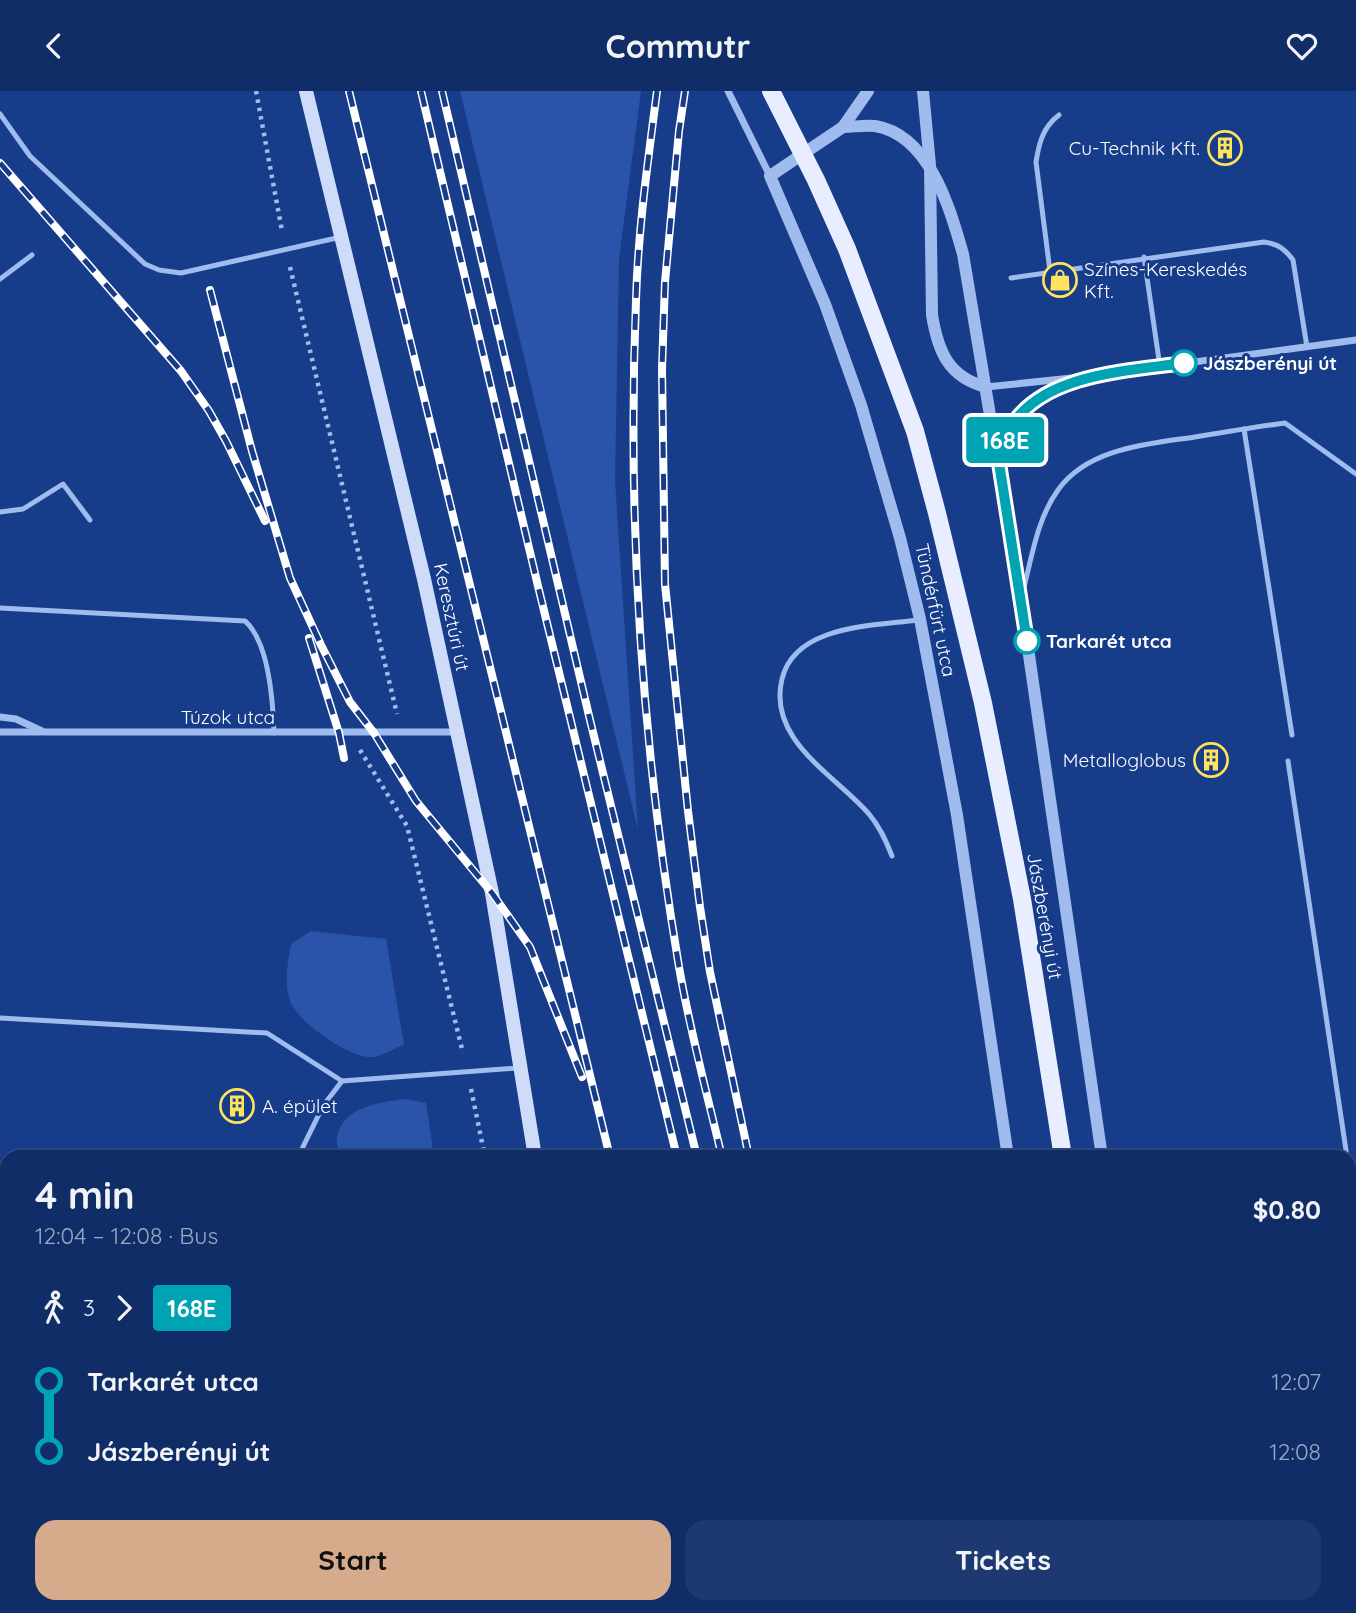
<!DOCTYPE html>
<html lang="en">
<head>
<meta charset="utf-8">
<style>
	body { margin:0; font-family:Quicksand,sans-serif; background:#1e3971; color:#f1f3f6; height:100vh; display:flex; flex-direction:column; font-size:26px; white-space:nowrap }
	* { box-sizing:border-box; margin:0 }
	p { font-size:23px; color:#9ca8c0 }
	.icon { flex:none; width:38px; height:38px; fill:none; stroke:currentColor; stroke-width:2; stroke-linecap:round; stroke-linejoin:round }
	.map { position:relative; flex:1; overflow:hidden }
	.side { position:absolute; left:0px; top:1059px; width:1356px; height:464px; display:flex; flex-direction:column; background:#112d68; border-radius:21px 21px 0 0; box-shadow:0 2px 5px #0004,0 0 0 2px #30497c }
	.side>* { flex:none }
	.badge { padding:0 14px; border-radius:5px; font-size:24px; line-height:46px }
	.map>.badge { position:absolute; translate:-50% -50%; box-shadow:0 0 0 4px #fff }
	.legs { display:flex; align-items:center; gap:10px; height:77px; padding:0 35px; font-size:23px }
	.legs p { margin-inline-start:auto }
	.head { display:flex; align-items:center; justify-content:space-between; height:119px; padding:0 35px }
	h1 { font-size:38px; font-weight:700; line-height:52px }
	.primary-button { display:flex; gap:14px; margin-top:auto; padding:14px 35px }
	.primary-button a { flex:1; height:80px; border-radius:21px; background:#d6ab8b; color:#111; font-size:28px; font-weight:700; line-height:80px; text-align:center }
	.primary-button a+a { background:#1e3971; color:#f1f3f6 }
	ul { padding:0 35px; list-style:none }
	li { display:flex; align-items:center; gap:24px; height:70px; font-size:26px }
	li i { display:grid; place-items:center; width:10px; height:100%; margin:0 9px; background:currentColor }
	li i::after { content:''; width:18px; height:18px; margin:-9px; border:5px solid; border-radius:50%; background:#112d68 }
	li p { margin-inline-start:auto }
	li:first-child i { background:linear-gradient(#0000 50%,currentColor 0) }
	li:last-child i { background:linear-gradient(currentColor 50%,#0000 0) }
	header { display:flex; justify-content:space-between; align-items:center; height:91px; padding:0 35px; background:#112d68; font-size:32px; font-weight:700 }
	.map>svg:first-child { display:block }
	.green { fill:#2a54a9 }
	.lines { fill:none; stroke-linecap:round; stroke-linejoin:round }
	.path { stroke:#a0bbee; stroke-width:4.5; stroke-dasharray:3.5 5; stroke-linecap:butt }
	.service { stroke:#a0bbee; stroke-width:5 }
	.minor { stroke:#a0bbee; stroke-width:7 }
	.tertiary { stroke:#a0bbee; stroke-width:12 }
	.secondary { stroke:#cedcfa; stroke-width:14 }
	.primary { stroke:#e8eeff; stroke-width:18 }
	.rail-casing { stroke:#fff; stroke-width:8 }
	.rail { stroke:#173c8a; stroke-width:5; stroke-dasharray:16; stroke-linecap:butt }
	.line-1-casing { stroke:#fff; stroke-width:16 }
	.line-1 { stroke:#00a3b4; stroke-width:10 }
	.stop-1-dot { fill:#fff; stroke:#00a3b4; stroke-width:3.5 }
	.labels { text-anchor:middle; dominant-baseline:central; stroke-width:6; stroke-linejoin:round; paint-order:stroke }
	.poi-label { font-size:19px; fill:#fff; stroke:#173c8a; text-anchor:end }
	.stop-label { font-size:19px; font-weight:bold; fill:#fff; stroke:#173c8a; text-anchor:start }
	.street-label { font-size:19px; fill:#fff; stroke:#173c8a }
</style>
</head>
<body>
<header><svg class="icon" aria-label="back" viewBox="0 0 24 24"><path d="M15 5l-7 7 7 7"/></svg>Commutr<svg class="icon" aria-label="heart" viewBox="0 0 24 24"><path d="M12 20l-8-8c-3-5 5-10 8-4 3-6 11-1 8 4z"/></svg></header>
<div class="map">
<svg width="1356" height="1522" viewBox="0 0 1356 1522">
	<rect width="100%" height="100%" fill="#173c8a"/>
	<g class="green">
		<path d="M 460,0 L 641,0 L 619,168 L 615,390 L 638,739 Z"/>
		<path d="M 311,840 L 386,848 L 404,954 C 395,957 384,964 374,966 C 351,969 294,929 289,907 C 284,889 288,871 291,853 Z"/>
		<path d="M 405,1008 L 426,1012 L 434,1066 L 344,1066 C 338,1061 336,1053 337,1046 C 344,1015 378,1012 405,1008 Z"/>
		<path d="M 69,1516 L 488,1516 L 487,1522 L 67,1522 Z"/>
	</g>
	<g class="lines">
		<g class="path">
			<path d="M 256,0 L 282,140"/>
			<path d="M 290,176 L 397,623"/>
			<path d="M 360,659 L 407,735 L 463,962"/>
			<path d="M 471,998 L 485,1066"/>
			<path d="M 531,1516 L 531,1522"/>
			<path d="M 669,1516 L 678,1522"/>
		</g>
		<g class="service">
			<path d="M 0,23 L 30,65 L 145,173 L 159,179 L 181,182 L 341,146"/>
			<path d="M 1144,166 L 1160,276"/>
			<path d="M 1050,180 L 1036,71 C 1039,52 1043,36 1059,24"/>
			<path d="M 1011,187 L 1264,151 C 1278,153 1285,158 1293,169 L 1307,256"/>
			<path d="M 0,188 L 32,164"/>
			<path d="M 1244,338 L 1292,644"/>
			<path d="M 0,421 L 23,418 L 63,393 L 90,429"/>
			<path d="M 1023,500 C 1032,466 1037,428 1058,399 C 1088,357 1148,353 1195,346 C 1225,341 1255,336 1285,332 L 1356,383"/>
			<path d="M 0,517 L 245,530 C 269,551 273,610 274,642"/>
			<path d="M 1288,670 L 1347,1066"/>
			<path d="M 892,765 C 886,750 880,736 869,723 C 835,684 767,649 782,588 C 795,534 873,535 918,529"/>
			<path d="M 0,927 L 267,942 L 342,990 L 517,977"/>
			<path d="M 298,1066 L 323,1015 L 342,990"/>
			<path d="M 1349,1079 L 1356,1124"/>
			<path d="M 0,1105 L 7,1105"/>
			<path d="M 1349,1187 L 1356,1186"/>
			<path d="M 0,1390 L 7,1389"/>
			<path d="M 0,1481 L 7,1481"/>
		</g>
		<g class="minor">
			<path d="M 728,0 L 770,85"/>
			<path d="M 986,296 L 1091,285 L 1356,249"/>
			<path d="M 1000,366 C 1014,315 1038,307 1084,288"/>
			<path d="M 0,626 L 16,628 L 42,640"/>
			<path d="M 0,641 L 456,641"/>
		</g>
		<g class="tertiary">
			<path d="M 868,0 L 843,36 L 770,85 L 825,213 L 861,314 L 900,447 L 920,528 L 957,724 L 1008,1066"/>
			<path d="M 923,0 L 930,74 L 932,224 C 938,260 948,286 986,296"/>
			<path d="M 843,36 C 853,36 865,34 875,35 C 930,44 950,118 963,163 L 1021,509 L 1102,1066"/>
			<path d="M 1066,1516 L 1067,1522"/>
		</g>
		<g class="secondary">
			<path d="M 306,0 L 424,488 L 492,802 L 535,1066"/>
			<path d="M 597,1516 L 598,1522"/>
		</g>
		<g class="primary">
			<path d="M 771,0 L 816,89 L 847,158 L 915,340 L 937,422 L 983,612 L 1022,808 L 1063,1066"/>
			<path d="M 1109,1516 L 1109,1522"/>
		</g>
		<g class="rail-casing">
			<g id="rail">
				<path d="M 349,0 L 610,1066"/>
				<path d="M 421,0 L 538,495 L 677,1066"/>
				<path d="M 442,0 L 590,629 L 697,1066"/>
				<path d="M 657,0 C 648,70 638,139 636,209 C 627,433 642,656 679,876 C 690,940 707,1003 722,1066"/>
				<path d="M 685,0 L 679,40 L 665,191 L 662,278 L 665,493 L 688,720 L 700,816 L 710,881 L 749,1066"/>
				<path d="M 0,72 L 181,280 L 209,320 L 226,350 L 265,430"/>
				<path d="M 210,199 L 252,360 L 290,487 L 321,554 L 350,611 L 374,642 L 416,710 L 492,802 L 530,856 L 582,986"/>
				<path d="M 309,547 L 339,642 L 344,667"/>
				<path d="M 719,1516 L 721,1522"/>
				<path d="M 787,1516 L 788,1522"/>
				<path d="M 808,1516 L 809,1522"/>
				<path d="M 831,1516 L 833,1522"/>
				<path d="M 856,1516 L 858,1522"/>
			</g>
		</g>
		<use href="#rail" class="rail"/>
	</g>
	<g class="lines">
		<g class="line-1-casing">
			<path id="line-1" d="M 1027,550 L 999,372 C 1003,358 1006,343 1014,331 C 1049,282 1130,280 1184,272"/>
		</g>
		<use href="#line-1" class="line-1"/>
	</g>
	<defs>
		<g id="building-ring" transform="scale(1.75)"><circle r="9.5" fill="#173c8a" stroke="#ffe35e" stroke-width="1.5"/><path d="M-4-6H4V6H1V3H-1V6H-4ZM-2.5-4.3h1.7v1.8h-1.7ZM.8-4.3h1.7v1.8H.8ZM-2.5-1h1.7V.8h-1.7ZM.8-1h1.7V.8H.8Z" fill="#ffe35e"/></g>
		<g id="shop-ring" transform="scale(1.75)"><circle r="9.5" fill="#173c8a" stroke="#ffe35e" stroke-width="1.5"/><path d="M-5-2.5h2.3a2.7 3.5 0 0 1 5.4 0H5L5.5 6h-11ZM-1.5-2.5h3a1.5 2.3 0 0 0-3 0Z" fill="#ffe35e"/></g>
	</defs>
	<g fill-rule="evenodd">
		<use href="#building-ring" x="1225" y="57"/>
		<use href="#shop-ring" x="1060" y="189"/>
		<use href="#building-ring" x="1211" y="669"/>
		<use href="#building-ring" x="237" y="1015"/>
	</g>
	<g class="stop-1-dot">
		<circle cx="1184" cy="272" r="12"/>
		<circle cx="1027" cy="550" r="12"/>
	</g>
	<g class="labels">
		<g class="poi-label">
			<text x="1200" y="57">Cu-Technik Kft.</text>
			<text x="1084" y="178" text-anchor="start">Színes-Kereskedés<tspan x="1084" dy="22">Kft.</tspan></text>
			<text x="1186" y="669">Metalloglobus</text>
			<text x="262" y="1015" text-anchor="start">A. épület</text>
		</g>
		<g class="stop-label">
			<text x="1203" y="272">Jászberényi út</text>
			<text x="1046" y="550">Tarkarét utca</text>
		</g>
		<g class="street-label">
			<text transform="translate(936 519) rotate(78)">Tündérfürt utca</text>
			<text transform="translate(452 526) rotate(78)">Keresztúri út</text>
			<text x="228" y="626">Túzok utca</text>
			<text transform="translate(1045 825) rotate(80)">Jászberényi út</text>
		</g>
	</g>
</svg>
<b class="badge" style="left:1005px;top:349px;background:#00a3b4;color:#fff">168E</b>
<section class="side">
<div class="head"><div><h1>4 min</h1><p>12:04 – 12:08 · Bus</p></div><b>$0.80</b></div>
<div class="legs"><svg class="icon" aria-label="walk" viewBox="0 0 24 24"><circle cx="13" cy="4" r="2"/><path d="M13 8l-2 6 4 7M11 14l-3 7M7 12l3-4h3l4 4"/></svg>3<svg class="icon" aria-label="forward" viewBox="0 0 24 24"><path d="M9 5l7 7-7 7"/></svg><b class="badge" style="background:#00a3b4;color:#fff">168E</b></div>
<ul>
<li><i style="color:#00a3b4"></i><b>Tarkarét utca</b><p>12:07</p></li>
<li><i style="color:#00a3b4"></i><b>Jászberényi út</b><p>12:08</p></li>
</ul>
<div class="primary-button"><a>Start</a><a>Tickets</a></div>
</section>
</div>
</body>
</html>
